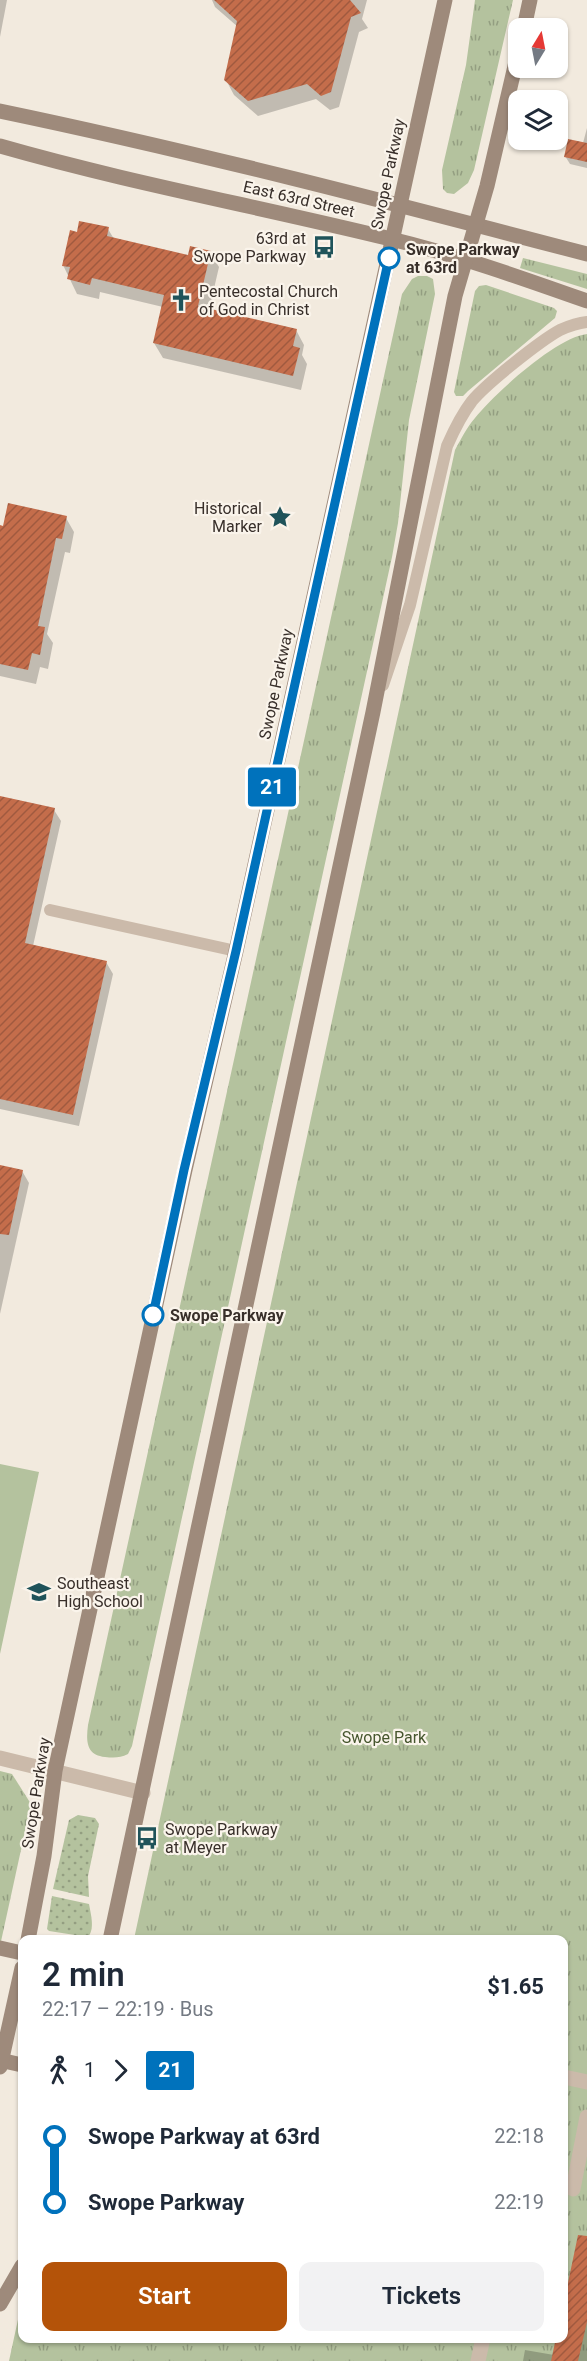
<!DOCTYPE html>
<html lang="en">
<head>
<meta charset="utf-8">
<style>
	body { margin:0; font-family:Roboto,sans-serif; background:#f2f2f3; color:#1f2937; height:100vh; display:flex; flex-direction:column; font-size:22px; white-space:nowrap }
	* { box-sizing:border-box; margin:0 }
	p { font-size:20px; color:#747a83 }
	.icon { flex:none; width:33px; height:33px; fill:none; stroke:currentColor; stroke-width:2; stroke-linecap:round; stroke-linejoin:round }
	.map { position:relative; flex:1; overflow:hidden }
	.side { position:absolute; left:18px; top:1935px; width:550px; height:408px; display:flex; flex-direction:column; background:#fff; border-radius:12px; box-shadow:0 2px 4px #0004 }
	.side>* { flex:none }
	.badge { padding:0 12px; border-radius:4px; font-size:21px; line-height:39px }
	.needle { width:39px; rotate:10deg }
	.buttons { position:absolute; left:508px; top:18px; display:grid; gap:12px }
	.buttons a { display:grid; place-items:center; width:60px; height:60px; border-radius:12px; background:#fff; box-shadow:0 2px 4px #0004; font-size:30px }
	.map>.badge { position:absolute; translate:-50% -50%; box-shadow:0 0 0 3px #fff }
	.legs { display:flex; align-items:center; gap:9px; height:66px; padding:0 24px; font-size:20px }
	.legs p { margin-inline-start:auto }
	.head { display:flex; align-items:center; justify-content:space-between; height:102px; padding:0 24px }
	h1 { font-size:33px; font-weight:600; line-height:45px }
	.button { display:flex; gap:12px; margin-top:auto; padding:12px 24px }
	.button a { flex:1; height:69px; border-radius:12px; background:#b45309; color:#fff; font-size:24px; font-weight:600; line-height:69px; text-align:center }
	.button a+a { background:#f2f2f3; color:#1f2937 }
	ul { padding:0 24px; list-style:none }
	li { display:flex; align-items:center; gap:21px; height:66px; font-size:22px }
	li i { display:grid; place-items:center; width:9px; height:100%; margin:0 8px; background:currentColor }
	li i::after { content:''; width:15px; height:15px; margin:-8px; border:4px solid; border-radius:50%; background:#fff }
	li p { margin-inline-start:auto }
	li:first-child i { background:linear-gradient(#0000 50%,currentColor 0) }
	li:last-child i { background:linear-gradient(currentColor 50%,#0000 0) }
	.map>svg:first-child { display:block }
	.grass { fill:url(#grass-dots) }
	.park { fill:url(#park-tufts) }
	.pitch { fill:#b4c29e }
	.shadow { fill:#0003 }
	.building { fill:url(#building-hatch) }
	.lines { fill:none; stroke-linecap:round; stroke-linejoin:round }
	.lane { stroke:#cbbaaa; stroke-width:12 }
	.street { stroke:#cbbaaa; stroke-width:15 }
	.secondary { stroke:#9e8a7b; stroke-width:15 }
	.line-1-casing { stroke:#fff; stroke-width:14 }
	.line-1 { stroke:#0072bc; stroke-width:9 }
	.stop-1-dot { fill:#fff; stroke:#0072bc; stroke-width:3 }
	.labels { text-anchor:middle; dominant-baseline:central; stroke-width:4.5; stroke-linejoin:round; paint-order:stroke }
	.street-label { font-size:16px; fill:#382f2a; stroke:#faf4eb }
	.poi-label { font-size:16px; fill:#382f2a; stroke:#faf4eb; text-anchor:start }
	.stop-label { font-size:16px; font-weight:bold; fill:#382f2a; stroke:#faf4eb; text-anchor:start }
	.park-label { font-size:16px; fill:#46562e; stroke:#faf4eb }
</style>
</head>
<body>
<div class="map">
<svg width="587" height="2361" viewBox="0 0 587 2361">
	<defs>
		<pattern id="grass-dots" width="8" height="8" patternUnits="userSpaceOnUse" patternTransform="scale(1.5)"><rect width="8" height="8" fill="#b4c29e"/><path d="M2 2h.1M6 6h.1" fill="none" stroke="#939e81" stroke-width="1.8" stroke-linecap="round"/></pattern>
		<pattern id="park-tufts" width="24" height="20" patternUnits="userSpaceOnUse" patternTransform="scale(1.5)"><rect width="24" height="20" fill="#b4c29e"/><path d="M3 7l-1-3M5 7V3M7 7l1-3M15 17l-1-3M17 17v-4M19 17l1-3" fill="none" stroke="#939e81"/></pattern>
		<pattern id="building-hatch" width="6" height="6" patternUnits="userSpaceOnUse" patternTransform="scale(1.5)"><rect width="6" height="6" fill="#c46d4b"/><path d="M-1 1l2-2M0 6l6-6M5 7l2-2" fill="none" stroke="#a05a3f"/></pattern>
	</defs>
	<rect width="100%" height="100%" fill="#f2eade"/>
	<g class="grass">
		<path d="M 78,1815 L 95,1818 L 99,1824 L 88,1876 L 89,1897 L 53,1889 L 69,1820 Z"/>
		<path d="M 52,1896 L 89,1904 C 91,1915 95,1929 88,1937 L 49,1931 L 47,1929 Z"/>
	</g>
	<g class="park">
		<path d="M 475,0 L 513,0 L 474,170 L 468,183 L 454,194 L 447,193 L 443,189 L 442,170 L 466,65 Z"/>
		<path d="M 523,258 L 587,274 L 587,289 L 520,268 Z"/>
		<path d="M 418,276 L 427,276 L 433,279 L 435,294 L 409,420 L 398,523 L 392,557 L 132,1746 L 128,1754 C 120,1758 114,1758 105,1757 C 86,1755 86,1741 88,1725 L 402,294 L 412,279 Z"/>
		<path d="M 486,285 L 554,308 L 557,311 L 555,318 L 468,391 L 463,396 L 456,396 L 454,392 L 475,291 L 479,286 Z"/>
		<path d="M 587,334 L 587,2361 L 9,2361 L 22,2301 L 22,2338 L 564,2338 L 564,1940 L 134,1939 L 455,450 C 461,439 467,427 475,418 C 494,394 557,337 587,334 Z"/>
		<path d="M 0,1771 L 12,1774 L 31,1804 L 0,1946 Z"/>
	</g>
	<path class="pitch" d="M 0,1464 L 39,1472 L 0,1654 Z"/>
	<g class="shadow">
		<path d="M 0,0 L 7,0 L 0,37 Z"/>
		<path d="M 212,0 L 367,0 L 362,19 L 368,28 L 359,32 L 339,107 L 330,110 L 316,99 L 258,116 L 234,95 L 226,80 L 238,27 L 215,7 Z"/>
		<path d="M 587,128 L 587,168 L 570,164 L 565,156 L 583,143 Z"/>
		<path d="M 108,229 L 114,239 L 189,257 L 210,253 L 219,267 L 209,310 L 296,330 L 304,345 L 302,355 L 307,364 L 301,390 L 163,358 L 154,343 L 163,307 L 100,292 L 99,299 L 77,294 L 63,265 L 78,234 Z"/>
		<path d="M 66,518 L 74,532 L 70,553 L 65,552 L 47,634 L 53,643 L 48,669 L 40,667 L 36,684 L 0,676 L 0,527 Z"/>
		<path d="M 0,798 L 54,810 L 61,821 L 33,946 L 106,962 L 113,974 L 79,1126 L 0,1109 Z"/>
		<path d="M 0,1167 L 22,1171 L 29,1183 L 0,1314 Z"/>
		<path d="M 587,2262 L 587,2361 L 523,2361 L 525,2350 L 554,2355 L 564,2338 L 564,2309 Z"/>
	</g>
	<g class="building">
		<path d="M 214,0 L 350,0 L 361,13 L 351,17 L 331,92 L 321,96 L 307,84 L 248,101 L 224,80 L 237,21 Z"/>
		<path d="M 568,139 L 587,143 L 587,162 L 564,157 Z"/>
		<path d="M 79,221 L 109,227 L 107,236 L 188,255 L 190,246 L 211,251 L 198,306 L 297,329 L 293,346 L 300,348 L 293,376 L 153,343 L 164,295 L 92,278 L 90,285 L 67,279 L 70,267 L 62,266 L 70,230 L 77,232 Z"/>
		<path d="M 8,503 L 67,516 L 62,539 L 56,538 L 38,626 L 45,627 L 40,655 L 32,653 L 28,670 L 0,664 L 0,525 L 3,526 Z"/>
		<path d="M 0,796 L 55,808 L 25,943 L 107,961 L 73,1115 L 0,1099 Z"/>
		<path d="M 0,1165 L 23,1170 L 9,1235 L 0,1234 Z"/>
		<path d="M 578,2235 L 587,2236 L 587,2322 L 578,2361 L 551,2361 L 556,2338 L 564,2338 L 564,2302 Z"/>
	</g>
	<g class="lines">
		<g class="lane">
			<path d="M 383,685 L 410,605 L 447,446 C 454,430 462,414 472,401 C 487,383 540,341 560,330 C 569,326 577,323 587,322"/>
			<path d="M 50,910 L 236,951"/>
		</g>
		<g class="street">
			<path d="M 0,1758 L 143,1793"/>
			<path d="M 564,2077 L 587,2082"/>
			<path d="M 573,2189 L 587,2117"/>
			<path d="M 478,2361 L 483,2338"/>
		</g>
		<g class="secondary">
			<path d="M 524,28 L 530,0"/>
			<path d="M 0,111 C 197,152 392,203 587,254"/>
			<path d="M 0,146 C 129,183 261,207 391,239 C 457,255 522,278 587,301"/>
			<path d="M 28,1940 L 44,1856 L 55,1771 L 185,1170 L 236,951 L 445,0"/>
			<path d="M 110,1940 L 373,712 L 455,296 L 487,186 L 519,49"/>
			<path d="M 0,1948 L 22,1953"/>
			<path d="M 0,2060 L 22,2065"/>
			<path d="M 0,2067 L 22,1968"/>
			<path d="M 0,2304 L 22,2266"/>
		</g>
	</g>
	<g class="lines">
		<g class="line-1-casing">
			<path id="line-1" d="M 153,1315 L 184,1170 L 236,951 L 389,258"/>
		</g>
		<use href="#line-1" class="line-1"/>
	</g>
	<defs>
		<g id="bus-bare" transform="scale(1.8)"><path d="M-5-6H5V4H4V6H2V4H-2V6H-4V4H-5ZM-3.5-4V0h7V-4ZM-3.5 1.2v1.5H-2V1.2ZM2 1.2v1.5H3.5V1.2Z" fill="#1f535a" stroke="#faf4eb" stroke-width="2.5" paint-order="stroke"/></g>
		<g id="church-bare" transform="scale(1.8)"><path d="M-1.2-6h2.4v3.5h3.3v2.4h-3.3V6h-2.4V-.1h-3.3v-2.4h3.3Z" fill="#1f535a" stroke="#faf4eb" stroke-width="2.5" paint-order="stroke"/></g>
		<g id="sight-bare" transform="scale(1.8)"><path d="M0-6L1.8-2.2L6-1.7L2.9 1.2L3.7 5.4L0 3.3L-3.7 5.4L-2.9 1.2L-6-1.7L-1.8-2.2Z" fill="#1f535a" stroke="#faf4eb" stroke-width="2.5" paint-order="stroke"/></g>
		<g id="school-bare" transform="scale(1.8)"><path d="M0-5L7-2L0 1L-7-2ZM-4 1L0 2.5L4 1V4Q0 6-4 4Z" fill="#1f535a" stroke="#faf4eb" stroke-width="2.5" paint-order="stroke"/></g>
	</defs>
	<g fill-rule="evenodd">
		<use href="#bus-bare" x="324" y="247"/>
		<use href="#church-bare" x="181" y="300"/>
		<use href="#sight-bare" x="280" y="517"/>
		<use href="#school-bare" x="39" y="1592"/>
		<use href="#bus-bare" x="147" y="1838"/>
	</g>
	<g class="stop-1-dot">
		<circle cx="389" cy="258" r="10"/>
		<circle cx="153" cy="1315" r="10"/>
	</g>
	<g class="labels">
		<g class="street-label">
			<text transform="translate(388 174) rotate(-78)">Swope Parkway</text>
			<text transform="translate(299 199) rotate(13)">East 63rd Street</text>
			<text transform="translate(276 684) rotate(-78)">Swope Parkway</text>
			<text transform="translate(36 1793) rotate(-81)">Swope Parkway</text>
		</g>
		<g class="poi-label">
			<text x="306" y="238" text-anchor="end">63rd at<tspan x="306" dy="18">Swope Parkway</tspan></text>
			<text x="199" y="291">Pentecostal Church<tspan x="199" dy="18">of God in Christ</tspan></text>
			<text x="262" y="508" text-anchor="end">Historical<tspan x="262" dy="18">Marker</tspan></text>
			<text x="57" y="1583">Southeast<tspan x="57" dy="18">High School</tspan></text>
			<text x="165" y="1829">Swope Parkway<tspan x="165" dy="18">at Meyer</tspan></text>
		</g>
		<g class="stop-label">
			<text x="406" y="249">Swope Parkway<tspan x="406" dy="18">at 63rd</tspan></text>
			<text x="170" y="1315">Swope Parkway</text>
		</g>
		<g class="park-label">
			<text x="384" y="1737">Swope Park</text>
		</g>
	</g>
</svg>
<div class="buttons">
<a><svg class="needle" viewBox="-14 -14 28 28"><path d="M0-13l5 13h-10z" fill="#e53935"/><path d="M0 13l5-13h-10z" fill="#747a83"/></svg></a>
<a><svg class="icon" aria-label="layers" viewBox="0 0 24 24"><path d="M12 4l9 5-9 5-9-5zM3 14l9 5 9-5"/></svg></a>
</div>
<b class="badge" style="left:272px;top:787px;background:#0072bc;color:#fff">21</b>
<section class="side">
<div class="head"><div><h1>2 min</h1><p>22:17 – 22:19 · Bus</p></div><b>$1.65</b></div>
<div class="legs"><svg class="icon" aria-label="walk" viewBox="0 0 24 24"><circle cx="13" cy="4" r="2"/><path d="M13 8l-2 6 4 7M11 14l-3 7M7 12l3-4h3l4 4"/></svg>1<svg class="icon" aria-label="forward" viewBox="0 0 24 24"><path d="M9 5l7 7-7 7"/></svg><b class="badge" style="background:#0072bc;color:#fff">21</b></div>
<ul>
<li><i style="color:#0072bc"></i><b>Swope Parkway at 63rd</b><p>22:18</p></li>
<li><i style="color:#0072bc"></i><b>Swope Parkway</b><p>22:19</p></li>
</ul>
<div class="button"><a>Start</a><a>Tickets</a></div>
</section>
</div>
</body>
</html>
